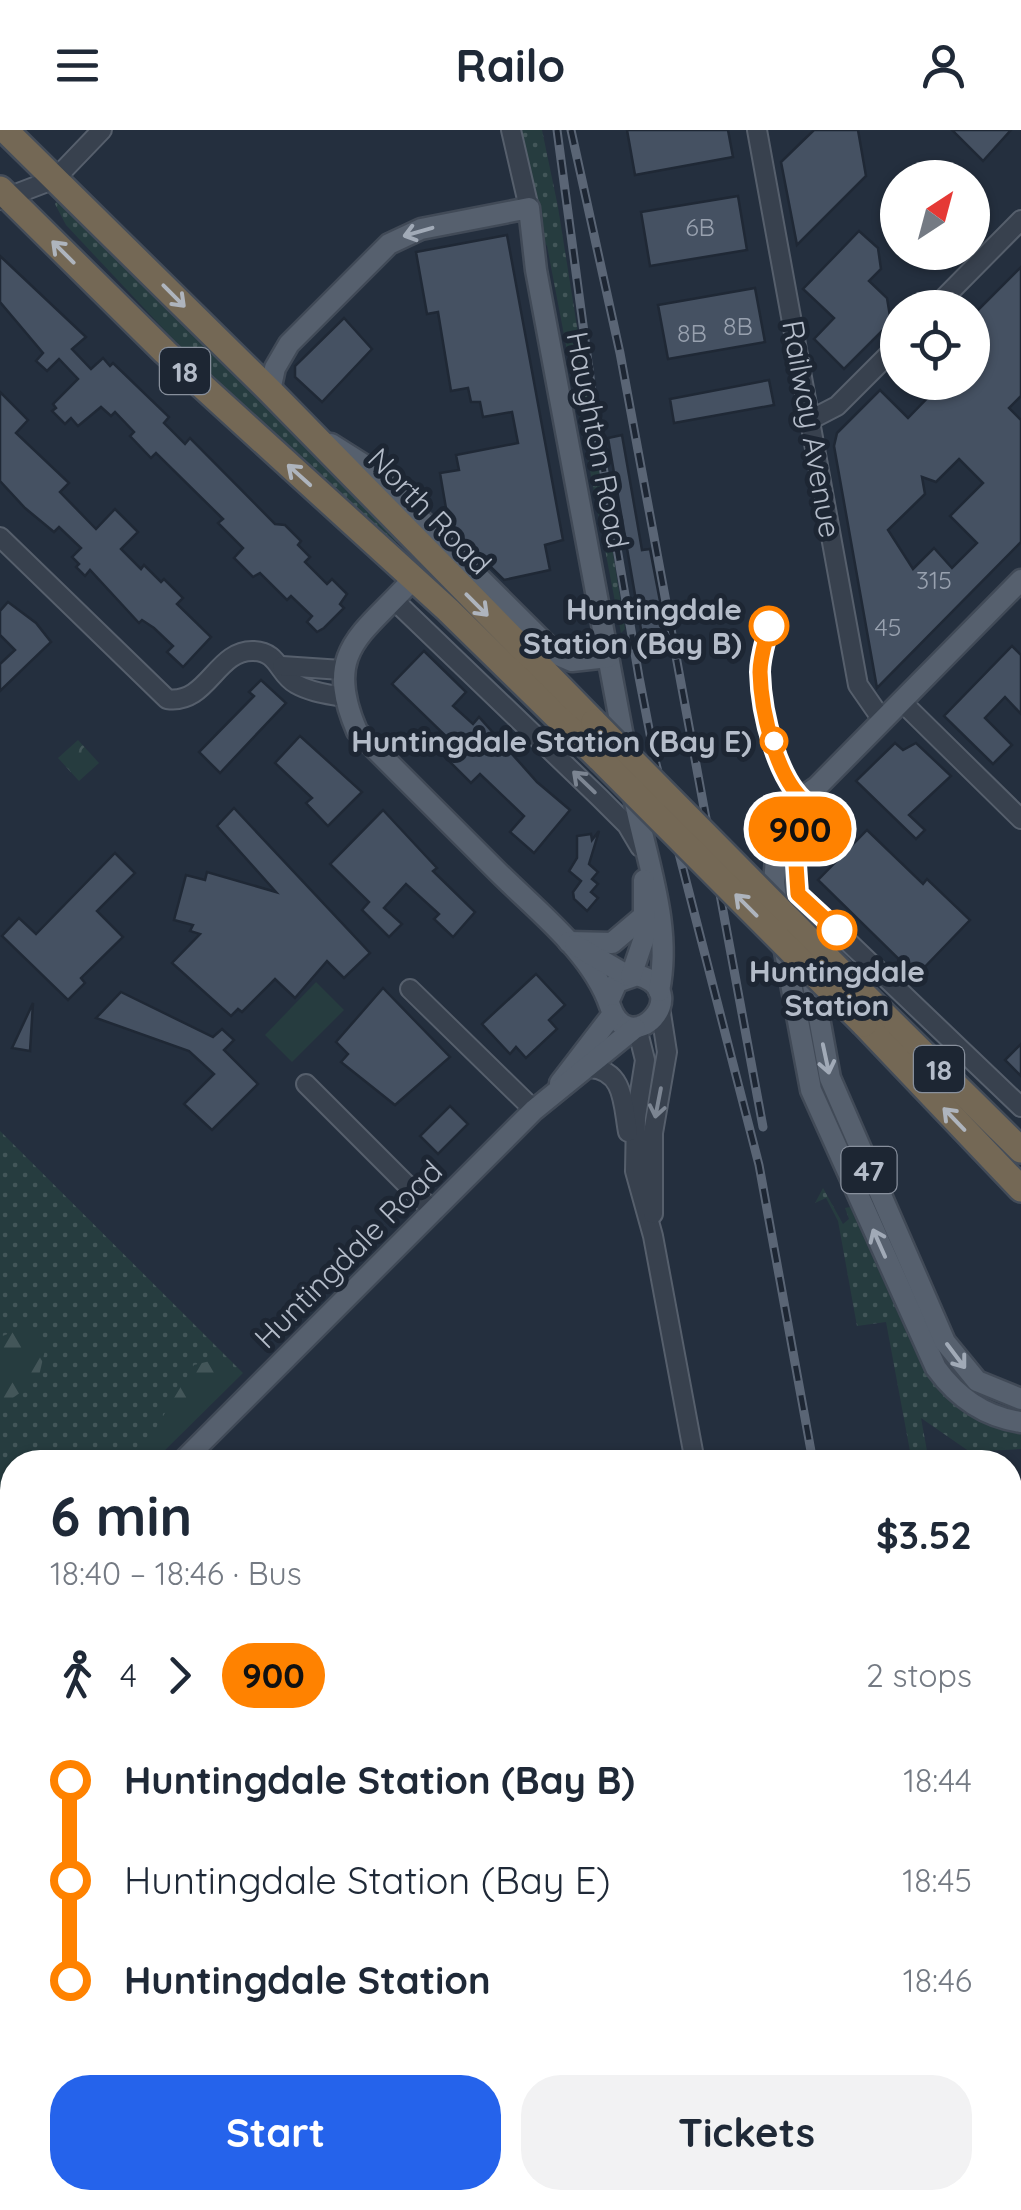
<!DOCTYPE html>
<html lang="en">
<head>
<meta charset="utf-8">
<style>
	body { margin:0; font-family:Quicksand,sans-serif; background:#f2f2f3; color:#1f2937; height:100vh; display:flex; flex-direction:column; font-size:38px; white-space:nowrap }
	* { box-sizing:border-box; margin:0 }
	p { font-size:32px; color:#747a83 }
	.icon { flex:none; width:55px; height:55px; fill:none; stroke:currentColor; stroke-width:2; stroke-linecap:round; stroke-linejoin:round }
	.map { position:relative; flex:1; overflow:hidden }
	.details { position:absolute; left:0px; top:1320px; width:1022px; height:760px; display:flex; flex-direction:column; background:#fff; border-radius:40px 40px 0 0; box-shadow:0 2px 8px #0004 }
	.details>* { flex:none }
	.badge { padding:0 20px; border-radius:32px; font-size:35px; line-height:65px }
	.needle { width:65px; rotate:36deg }
	.controls { position:absolute; left:880px; top:30px; display:grid; gap:20px }
	.controls a { display:grid; place-items:center; width:110px; height:110px; border-radius:50%; background:#fff; box-shadow:0 2px 8px #0004; font-size:50px }
	.map>.badge { position:absolute; translate:-50% -50%; box-shadow:0 0 0 5px #fff }
	.legs { display:flex; align-items:center; gap:15px; height:110px; padding:0 50px; font-size:32px }
	.legs p { margin-inline-start:auto }
	.headline { display:flex; align-items:center; justify-content:space-between; height:170px; padding:0 50px }
	h1 { font-size:55px; font-weight:800; line-height:75px }
	.action { display:flex; gap:20px; margin-top:auto; padding:20px 50px }
	.action a { flex:1; height:115px; border-radius:40px; background:#2563eb; color:#fff; font-size:40px; font-weight:800; line-height:115px; text-align:center }
	.action a+a { background:#f2f2f3; color:#1f2937 }
	ul { padding:0 50px; list-style:none }
	li { display:flex; align-items:center; gap:35px; height:100px; font-size:38px }
	li i { display:grid; place-items:center; width:15px; height:100%; margin:0 12px; background:currentColor }
	li i::after { content:''; width:25px; height:25px; margin:-12px; border:8px solid; border-radius:50%; background:#fff }
	li p { margin-inline-start:auto }
	li:first-child i { background:linear-gradient(#0000 50%,currentColor 0) }
	li:last-child i { background:linear-gradient(currentColor 50%,#0000 0) }
	header { display:flex; justify-content:space-between; align-items:center; height:130px; padding:0 50px; background:#fff; font-size:45px; font-weight:800 }
	.map>svg:first-child { display:block }
	.grass { fill:url(#grass-dots) }
	.forest { fill:url(#forest-firs) }
	.park { fill:url(#park-crowns) }
	.pitch { fill:#263c3f }
	.building { fill:#455162; stroke:#1f2835; stroke-width:2.5; fill-rule:evenodd }
	.lines { fill:none; stroke-linecap:round; stroke-linejoin:round }
	.minor-casing { stroke:#565f6c; stroke-width:22 }
	.major-casing { stroke:#414a57; stroke-width:25 }
	.highway-casing { stroke:#434c59; stroke-width:30 }
	.minor { stroke:#38414e; stroke-width:18 }
	.major { stroke:#56606e; stroke-width:20 }
	.highway { stroke:#746855; stroke-width:25 }
	.rail-casing { stroke:#5a6575; stroke-width:9 }
	.rail { stroke:#1d2633; stroke-width:5; stroke-dasharray:15; stroke-linecap:butt }
	.highway-bridge-casing { stroke:#434c59; stroke-width:30; stroke-linecap:butt }
	.highway-bridge { stroke:#746855; stroke-width:25 }
	.oneway { stroke:#a1aab7 }
	.oneway2 { stroke:#aeb4bd }
	.oneway3 { stroke:#7c8592 }
	.line-1-casing { stroke:#fff; stroke-width:22 }
	.line-1 { stroke:#ff8200; stroke-width:15 }
	.stop-1-dot { fill:#fff; stroke:#ff8200; stroke-width:5 }
	.labels { text-anchor:middle; dominant-baseline:central; stroke-width:10; stroke-linejoin:round; paint-order:stroke }
	.number-label { font-size:25px; fill:#98a1af }
	.shield { fill:#1d2633; stroke:#878f9c; stroke-width:2.5 }
	.shield-label { font-size:28px; font-weight:bold; fill:#b4bcc9 }
	.street-label { font-size:30px; fill:#b4bcc9; stroke:#1d2633 }
	.stop-label { font-size:30px; font-weight:bold; fill:#b4bcc9; stroke:#1d2633; text-anchor:end }
</style>
</head>
<body>
<header><svg class="icon" aria-label="menu" viewBox="0 0 24 24"><path d="M4 6h16M4 12h16M4 18h16"/></svg>Railo<svg class="icon" aria-label="person" viewBox="0 0 24 24"><circle cx="12" cy="8" r="4"/><path d="M4 21q1-7 8-7t8 7"/></svg></header>
<div class="map">
<svg width="1021" height="2080" viewBox="0 0 1021 2080">
	<defs>
		<pattern id="grass-dots" width="8" height="8" patternUnits="userSpaceOnUse" patternTransform="scale(2.5)"><rect width="8" height="8" fill="#263c3f"/><path d="M2 2h.1M6 6h.1" fill="none" stroke="#435659" stroke-width="1.8" stroke-linecap="round"/></pattern>
		<pattern id="forest-firs" width="22" height="20" patternUnits="userSpaceOnUse" patternTransform="scale(2.5)"><rect width="22" height="20" fill="#263c3f"/><path d="M5 1l3.5 6h-7zM16 11l3.5 6h-7z" fill="#435659"/></pattern>
		<pattern id="park-crowns" width="20" height="18" patternUnits="userSpaceOnUse" patternTransform="scale(2.5)"><rect width="20" height="18" fill="#263c3f"/><path d="M2 6a3 3 0 1 1 6 0M12 15a3 3 0 1 1 6 0" fill="none" stroke="#435659"/></pattern>
	</defs>
	<rect width="100%" height="100%" fill="#242f3e"/>
	<g class="grass">
		<path d="M 520,0 L 542,0 L 558,77 L 625,499 L 621,503 L 547,116 L 538,102 Z"/>
		<path d="M 58,69 L 399,409 L 394,415 L 203,241 L 66,95 L 55,74 Z"/>
		<path d="M 0,1001 L 243,1243 L 153,1332 L 12,1332 L 12,1473 L 0,1485 Z"/>
		<path d="M 823,1058 L 843,1094 L 849,1089 L 845,1078 L 850,1077 L 922,1237 L 962,1278 L 1021,1298 L 1021,1319 L 970,1322 L 921,1288 L 929,1332 L 912,1332 L 886,1192 L 857,1196 L 838,1091 L 826,1068 L 815,1073 Z"/>
	</g>
	<g class="forest">
		<path d="M 20,1199 L 34,1202 L 45,1220 L 38,1250 L 0,1277 L 0,1207 Z"/>
		<path d="M 214,1230 L 233,1245 L 145,1332 L 123,1332 L 145,1316 L 194,1235 Z"/>
		<path d="M 12,1410 L 12,1466 L 0,1478 L 0,1419 Z"/>
	</g>
	<path class="park" d="M 78,610 L 99,633 L 79,651 L 58,628 Z"/>
	<path class="pitch" d="M 316,852 L 344,880 L 292,932 L 265,905 Z"/>
	<g class="building">
		<path d="M 627,0 L 728,0 L 733,27 L 635,45 Z"/>
		<path d="M 814,0 L 858,0 L 866,46 L 797,115 L 781,32 Z"/>
		<path d="M 952,0 L 1011,0 L 983,31 Z"/>
		<path d="M 738,66 L 747,120 L 650,136 L 641,82 Z"/>
		<path d="M 859,101 L 878,118 L 881,139 L 869,151 L 887,168 L 891,192 L 844,239 L 814,209 L 834,188 L 803,159 Z"/>
		<path d="M 507,105 L 563,410 L 545,415 L 550,440 L 504,450 L 449,396 L 440,343 L 459,340 L 456,325 L 518,313 L 512,282 L 483,287 L 480,272 L 471,272 L 468,258 L 451,261 L 438,182 L 427,184 L 416,122 Z"/>
		<path d="M 0,126 L 86,207 L 72,219 L 91,239 L 103,228 L 110,236 L 113,233 L 169,287 L 164,293 L 185,314 L 190,308 L 275,394 L 285,395 L 301,411 L 298,415 L 310,427 L 305,432 L 327,454 L 332,449 L 347,464 L 340,474 L 344,478 L 324,498 L 317,502 L 307,492 L 312,486 L 291,466 L 287,470 L 260,443 L 253,447 L 234,428 L 243,418 L 218,393 L 223,389 L 156,323 L 151,328 L 130,306 L 134,302 L 115,282 L 111,286 L 101,277 L 78,296 L 71,288 L 65,294 L 52,281 L 56,278 L 53,274 L 78,249 L 59,229 L 47,241 L 36,231 L 43,223 L 0,172 Z"/>
		<path d="M 1021,137 L 1021,266 L 1009,278 L 1021,290 L 1021,412 L 877,558 L 834,316 L 837,303 L 880,260 L 908,288 L 943,252 L 972,252 L 972,186 ZM 959,329 L 983,353 L 950,386 L 977,413 L 952,438 L 934,418 L 913,439 L 888,400 L 925,364 L 922,347 L 936,352 Z"/>
		<path d="M 755,158 L 765,212 L 668,229 L 658,175 Z"/>
		<path d="M 344,188 L 372,219 L 322,272 L 295,247 L 295,236 Z"/>
		<path d="M 769,250 L 774,275 L 674,293 L 670,269 Z"/>
		<path d="M 0,262 L 28,290 L 16,303 L 69,353 L 60,362 L 96,399 L 115,379 L 138,402 L 121,419 L 141,439 L 144,435 L 161,452 L 164,449 L 183,468 L 177,474 L 211,507 L 183,537 L 167,522 L 173,516 L 154,498 L 142,490 L 139,493 L 90,440 L 85,446 L 76,437 L 79,434 L 72,427 L 81,418 L 59,397 L 54,402 L 25,378 L 0,351 Z"/>
		<path d="M 622,305 L 642,420 L 650,419 L 668,513 L 644,517 L 608,308 Z"/>
		<path d="M 8,472 L 36,493 L 51,512 L 0,561 L 0,534 L 15,520 L 0,505 L 0,481 Z"/>
		<path d="M 1012,516 L 1021,525 L 1021,584 L 1005,567 L 985,588 L 1012,615 L 993,634 L 944,586 Z"/>
		<path d="M 424,521 L 466,562 L 453,576 L 473,594 L 479,587 L 537,652 L 570,680 L 534,723 L 510,702 L 524,686 L 480,644 L 471,653 L 442,624 L 453,613 L 392,554 Z"/>
		<path d="M 261,550 L 286,573 L 220,643 L 199,622 L 254,566 L 249,562 Z"/>
		<path d="M 300,606 L 362,662 L 328,696 L 306,673 L 312,668 L 275,633 Z"/>
		<path d="M 895,613 L 903,620 L 916,613 L 951,646 L 909,685 L 925,700 L 916,709 L 856,651 Z"/>
		<path d="M 234,678 L 370,823 L 344,848 L 327,831 L 295,868 L 275,849 L 242,882 L 238,879 L 231,886 L 172,833 L 200,804 L 190,801 L 193,795 L 174,790 L 186,745 L 205,750 L 207,742 L 276,762 L 217,696 Z"/>
		<path d="M 383,680 L 437,738 L 433,741 L 475,782 L 453,807 L 434,789 L 439,784 L 406,754 L 384,778 L 402,794 L 389,807 L 362,780 L 369,772 L 330,734 Z"/>
		<path d="M 867,700 L 923,754 L 927,749 L 970,790 L 916,846 L 818,750 Z"/>
		<path d="M 599,701 L 589,734 L 598,742 L 592,749 L 598,754 L 591,762 L 598,768 L 587,781 L 574,769 L 573,762 L 581,751 L 569,741 L 577,728 L 577,706 L 591,704 L 592,710 Z"/>
		<path d="M 115,723 L 135,743 L 97,781 L 123,807 L 81,848 L 85,853 L 68,870 L 2,806 L 19,788 L 36,804 Z"/>
		<path d="M 536,844 L 565,875 L 549,890 L 557,899 L 526,928 L 516,917 L 510,924 L 482,894 Z"/>
		<path d="M 383,858 L 450,927 L 395,975 L 341,932 L 348,924 L 336,912 Z"/>
		<path d="M 121,862 L 213,907 L 222,899 L 234,910 L 224,920 L 258,954 L 212,1000 L 184,974 L 214,944 L 189,921 L 96,888 Z"/>
		<path d="M 33,873 L 30,921 L 12,918 Z"/>
		<path d="M 1021,914 L 1021,946 L 1005,930 Z"/>
		<path d="M 450,976 L 468,994 L 438,1024 L 420,1006 Z"/>
		<path d="M 0,2051 L 12,2068 L 29,2080 L 0,2080 Z"/>
	</g>
	<g class="lines">
		<g class="minor-casing">
			<g id="minor">
				<path d="M 511,0 L 529,78"/>
				<path d="M 757,0 L 858,555 L 883,591"/>
				<path d="M 0,70 L 55,49 L 102,0"/>
				<path d="M 934,178 L 1021,90"/>
				<path d="M 810,290 L 837,276 L 898,215"/>
				<path d="M 0,407 L 167,569 C 208,575 216,519 254,521 C 279,522 278,544 296,554 C 310,562 327,564 342,567"/>
				<path d="M 394,470 L 599,667 L 627,695 L 640,717"/>
				<path d="M 282,536 L 342,540"/>
				<path d="M 902,572 L 1021,689"/>
				<path d="M 798,764 L 1021,977"/>
				<path d="M 410,859 L 534,980"/>
				<path d="M 637,898 L 645,930 L 636,987 L 635,1041 L 653,1106 L 695,1332"/>
				<path d="M 590,938 C 625,940 623,976 628,1002"/>
				<path d="M 306,954 L 434,1082"/>
				<path d="M 653,1084 L 653,1003 L 667,922 L 660,877"/>
				<path d="M 1017,2003 L 1021,2025"/>
				<path d="M 450,2068 L 463,2080"/>
				<path d="M 270,2080 L 283,2068"/>
			</g>
		</g>
		<g class="major-casing">
			<g id="major">
				<path d="M 270,261 L 275,238 L 289,214 L 389,114 L 421,99 L 529,78 L 536,140 L 627,628"/>
				<path d="M 331,314 L 369,338 L 556,524 L 572,531 L 608,527"/>
				<path d="M 414,448 C 363,505 322,520 357,601 C 404,648 451,695 498,742 C 537,781 592,823 610,876 C 629,933 697,861 637,845 L 617,852 L 609,870"/>
				<path d="M 632,657 C 644,725 673,792 659,861"/>
				<path d="M 778,782 L 774,753 L 778,703 L 791,675 L 817,657 L 1021,450"/>
				<path d="M 805,810 C 801,781 791,748 795,719 C 798,700 812,683 809,664"/>
				<path d="M 783,811 L 811,960 L 936,1238 C 957,1267 985,1287 1021,1292"/>
				<path d="M 569,812 L 612,813 L 645,785"/>
				<path d="M 575,815 L 628,846"/>
				<path d="M 810,838 L 830,948 L 945,1212 L 977,1251 L 1021,1269"/>
				<path d="M 631,846 L 644,808 L 644,750"/>
				<path d="M 560,953 L 613,884"/>
				<path d="M 182,1332 L 534,980 L 635,898"/>
				<path d="M 0,1515 L 12,1503"/>
			</g>
		</g>
		<g class="highway-casing">
			<g id="highway">
				<path d="M 5,0 L 270,261 L 594,592"/>
				<path d="M 0,59 L 165,222 L 448,480 L 600,629"/>
				<path d="M 857,858 L 1021,1020"/>
				<path d="M 864,894 L 1021,1059"/>
			</g>
		</g>
		<use href="#minor" class="minor"/>
		<use href="#major" class="major"/>
		<use href="#highway" class="highway"/>
		<g class="rail-casing">
			<g id="rail">
				<path d="M 557,0 L 598,307 L 639,547 L 655,630 L 759,1035 L 813,1332"/>
				<path d="M 571,0 L 620,223 L 763,997"/>
				<path d="M 957,2068 L 960,2080"/>
			</g>
		</g>
		<use href="#rail" class="rail"/>
		<g class="highway-bridge-casing">
			<g id="highway-bridge">
				<path d="M 594,592 L 857,858"/>
				<path d="M 600,629 L 864,894"/>
			</g>
		</g>
		<use href="#highway-bridge" class="highway-bridge"/>
	</g>
	<defs><path id="oneway-shaft" d="M-6 0H5M1.5-3L5.5 0L1.5 3" fill="none" stroke-width="1.6" stroke-linecap="round" stroke-linejoin="round" transform="scale(2.5)"/></defs>
	<g class="oneway">
		<use href="#oneway-shaft" transform="translate(418 102) rotate(164)"/>
		<use href="#oneway-shaft" transform="translate(826 929) rotate(78)"/>
		<use href="#oneway-shaft" transform="translate(879 1113) rotate(-114)"/>
		<use href="#oneway-shaft" transform="translate(956 1226) rotate(53)"/>
	</g>
	<g class="oneway2">
		<use href="#oneway-shaft" transform="translate(63 122) rotate(-135)"/>
		<use href="#oneway-shaft" transform="translate(174 166) rotate(45)"/>
		<use href="#oneway-shaft" transform="translate(299 345) rotate(-138)"/>
		<use href="#oneway-shaft" transform="translate(477 475) rotate(45)"/>
		<use href="#oneway-shaft" transform="translate(746 775) rotate(-135)"/>
		<use href="#oneway-shaft" transform="translate(954 989) rotate(-134)"/>
	</g>
	<g class="oneway3">
		<use href="#oneway-shaft" transform="translate(584 652) rotate(-136)"/>
		<use href="#oneway-shaft" transform="translate(658 973) rotate(101)"/>
	</g>
	<g class="lines">
		<g class="line-1-casing">
			<path id="line-1" d="M 769,496 C 766,510 760,527 760,542 C 761,581 777,655 811,676 L 795,719 L 798,764 L 837,800"/>
		</g>
		<use href="#line-1" class="line-1"/>
	</g>
	<g class="stop-1-dot">
		<circle cx="769" cy="496" r="18"/>
		<circle cx="774" cy="611" r="12"/>
		<circle cx="837" cy="800" r="18"/>
	</g>
	<g class="labels">
		<g class="number-label">
			<text x="700" y="96">6B</text>
			<text x="738" y="195">8B</text>
			<text x="692" y="202">8B</text>
			<text x="934" y="449">315</text>
			<text x="888" y="496">45</text>
		</g>
		<g class="shield">
			<rect x="160" y="218" width="50" height="46" rx="8"/>
			<rect x="914" y="916" width="50" height="46" rx="8"/>
			<rect x="841.5" y="1017" width="55" height="46" rx="8"/>
		</g>
		<g class="shield-label">
			<text x="185" y="241">18</text>
			<text x="939" y="939">18</text>
			<text x="869" y="1040">47</text>
		</g>
		<g class="street-label">
			<text transform="translate(812 299) rotate(80)">Railway Avenue</text>
			<text transform="translate(598 310) rotate(79)">Haughton Road</text>
			<text transform="translate(430 381) rotate(46)">North Road</text>
			<text transform="translate(348 1124) rotate(-45)">Huntingdale Road</text>
		</g>
		<g class="stop-label">
			<text x="742" y="479">Huntingdale<tspan x="742" dy="34">Station (Bay B)</tspan></text>
			<text x="752" y="611">Huntingdale Station (Bay E)</text>
			<text x="837" y="841" text-anchor="middle">Huntingdale<tspan x="837" dy="34">Station</tspan></text>
		</g>
	</g>
</svg>
<div class="controls">
<a><svg class="needle" viewBox="-14 -14 28 28"><path d="M0-13l5 13h-10z" fill="#e53935"/><path d="M0 13l5-13h-10z" fill="#747a83"/></svg></a>
<a><svg class="icon" aria-label="locate" viewBox="0 0 24 24"><circle cx="12" cy="12" r="6"/><path d="M12 2v4M12 18v4M2 12h4M18 12h4"/></svg></a>
</div>
<b class="badge" style="left:800px;top:699px;background:#ff8200;color:#111">900</b>
<section class="details">
<div class="headline"><div><h1>6 min</h1><p>18:40 – 18:46 · Bus</p></div><b>$3.52</b></div>
<div class="legs"><svg class="icon" aria-label="walk" viewBox="0 0 24 24"><circle cx="13" cy="4" r="2"/><path d="M13 8l-2 6 4 7M11 14l-3 7M7 12l3-4h3l4 4"/></svg>4<svg class="icon" aria-label="forward" viewBox="0 0 24 24"><path d="M9 5l7 7-7 7"/></svg><b class="badge" style="background:#ff8200;color:#111">900</b><p>2 stops</p></div>
<ul>
<li><i style="color:#ff8200"></i><b>Huntingdale Station (Bay B)</b><p>18:44</p></li>
<li><i style="color:#ff8200"></i><span>Huntingdale Station (Bay E)</span><p>18:45</p></li>
<li><i style="color:#ff8200"></i><b>Huntingdale Station</b><p>18:46</p></li>
</ul>
<div class="action"><a>Start</a><a>Tickets</a></div>
</section>
</div>
</body>
</html>
